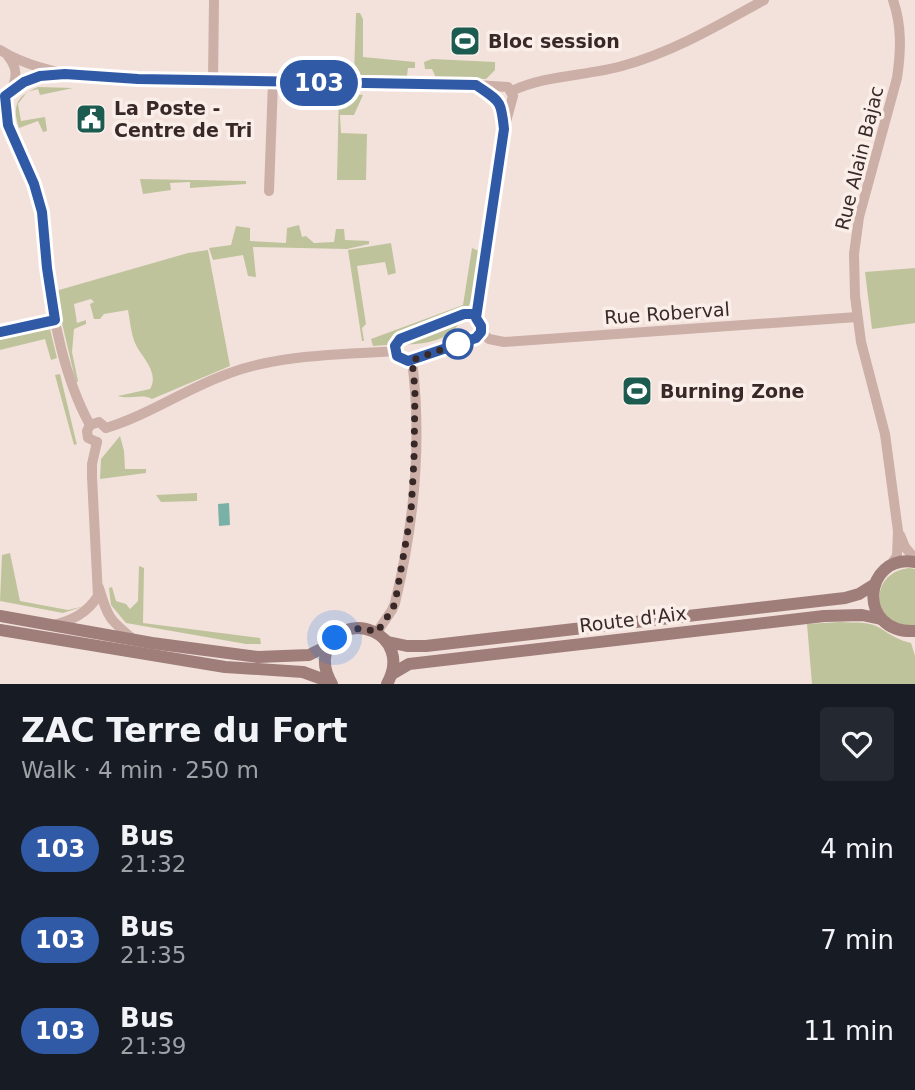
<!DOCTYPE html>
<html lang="en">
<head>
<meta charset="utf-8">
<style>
	body { margin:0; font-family:"DejaVu Sans",sans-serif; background:#242831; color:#f1f3f6; height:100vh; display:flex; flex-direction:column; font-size:26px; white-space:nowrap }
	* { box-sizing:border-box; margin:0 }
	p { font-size:23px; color:#9ea1a6 }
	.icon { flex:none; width:38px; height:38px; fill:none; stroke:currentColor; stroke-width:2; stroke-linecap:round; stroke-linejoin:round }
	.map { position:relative; height:684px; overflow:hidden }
	.sheet { display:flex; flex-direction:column; background:#171b24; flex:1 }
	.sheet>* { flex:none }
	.badge { padding:0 14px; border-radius:23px; font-size:24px; line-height:46px }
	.you { position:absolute; width:35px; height:35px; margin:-18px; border:5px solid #fff; border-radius:50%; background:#1a73e8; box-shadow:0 0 0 10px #1a73e833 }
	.map>.badge { position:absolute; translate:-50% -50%; box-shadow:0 0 0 4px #fff }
	.round { display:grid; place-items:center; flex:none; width:74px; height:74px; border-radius:7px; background:#242831 }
	.overview { display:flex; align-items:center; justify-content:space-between; height:119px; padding:0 21px }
	h1 { font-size:33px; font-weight:700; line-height:52px }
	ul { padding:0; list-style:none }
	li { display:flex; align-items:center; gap:21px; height:91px; padding:0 21px }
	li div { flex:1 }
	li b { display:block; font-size:26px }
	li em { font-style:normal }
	li .badge { min-width:77px; font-weight:700; text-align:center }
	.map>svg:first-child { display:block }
	.green { fill:#bfc39b }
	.water { fill:#7ab1a6 }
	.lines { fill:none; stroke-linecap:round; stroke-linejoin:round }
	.street { stroke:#ccafa7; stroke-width:10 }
	.secondary { stroke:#9f7d78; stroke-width:12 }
	.line-casing { stroke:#fff; stroke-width:16 }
	.line { stroke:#315aa6; stroke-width:10 }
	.walk { stroke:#382928; stroke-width:7; stroke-dasharray:0 12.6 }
	.stop-dot { fill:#fff; stroke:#315aa6; stroke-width:3.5 }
	.labels { text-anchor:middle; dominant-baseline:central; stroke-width:7; stroke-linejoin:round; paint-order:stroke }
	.poi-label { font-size:19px; font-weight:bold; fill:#382928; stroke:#faeee8; text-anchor:start }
	.street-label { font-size:19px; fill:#382928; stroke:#faeee8 }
</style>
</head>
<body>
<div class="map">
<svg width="915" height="684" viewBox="0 0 915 684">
	<rect width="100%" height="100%" fill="#f3e2dc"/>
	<g class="green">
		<path d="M 356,13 L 360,13 L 363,19 L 363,57 L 415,62 L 415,68 L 408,68 L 407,76 L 354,75 Z"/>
		<path d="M 432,59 L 495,62 L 495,70 L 486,79 L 436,78 L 432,69 L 425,69 L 424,62 Z"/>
		<path d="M 38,87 L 73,88 L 40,95 L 38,89 L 27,92 L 18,104 L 21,121 L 45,117 L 47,131 L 43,132 L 38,121 L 19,128 C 12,106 16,96 38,87 Z"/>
		<path d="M 339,91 L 363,95 L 354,115 L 340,115 L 341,133 L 367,134 L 366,180 L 337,180 Z"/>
		<path d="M 140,179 L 246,181 L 246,184 L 190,188 L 190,182 L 170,183 L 171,190 L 143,194 Z"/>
		<path d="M 299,225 L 302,237 L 306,236 L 314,243 L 334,242 L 336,229 L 344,229 L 345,240 L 369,241 L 369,244 L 347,249 L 253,247 L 256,277 L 248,276 L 243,255 L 213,260 L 209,248 L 231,245 L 236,226 L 250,228 L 250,241 L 286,243 L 287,228 Z"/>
		<path d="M 391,243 L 396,273 L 388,275 L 385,262 L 357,266 L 366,324 L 362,328 L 364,341 L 362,341 L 348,250 Z"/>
		<path d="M 472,248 L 481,252 C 474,288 472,333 429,342 C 411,346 391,344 373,346 L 371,339 L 463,305 Z"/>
		<path d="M 208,250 L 230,366 L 152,399 C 142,393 129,400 118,396 L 150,389 C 160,372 141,357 135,343 C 131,333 130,321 128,310 L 104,314 L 100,319 L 94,319 L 90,304 L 94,302 L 91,299 L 74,304 L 77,323 L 86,320 L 86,324 L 74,329 L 72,352 L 78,381 L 76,383 L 55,293 L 59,290 L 188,253 Z"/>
		<path d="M 915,268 L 915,323 L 872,329 L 865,272 Z"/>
		<path d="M 46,329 L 50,329 L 57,358 L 51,360 L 45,339 L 0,350 L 0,340 Z"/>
		<path d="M 60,374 L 76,441 L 77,444 L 74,445 L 55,375 Z"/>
		<path d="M 120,436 L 124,451 L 125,469 L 146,469 L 146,473 L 100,479 L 101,459 Z"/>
		<path d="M 197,493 L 197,501 L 161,502 L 156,495 Z"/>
		<path d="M 10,553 L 20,601 L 68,610 L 85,606 L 63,613 L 0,601 L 2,555 Z"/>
		<path d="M 139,566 L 144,568 L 143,623 L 260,638 L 261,644 L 246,644 L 126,623 L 111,605 L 109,588 L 112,587 L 116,601 L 126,604 L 130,609 L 138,601 Z"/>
		<path d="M 909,568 L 915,569 L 915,625 C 874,631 864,574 909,568 Z"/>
		<path d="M 840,622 C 853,623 869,621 880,628 C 891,635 898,640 911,643 L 915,656 L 915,684 L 812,684 L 807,624 Z"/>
	</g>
	<path class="water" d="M 229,503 L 230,525 L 219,526 L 218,504 Z"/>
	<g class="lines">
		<g class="street">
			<path d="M 0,50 C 59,87 157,80 225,81 C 309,83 393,84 476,85 L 508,87 L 513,96 L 504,129 L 476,318"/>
			<path d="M 8,56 C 17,67 18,77 11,90"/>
			<path d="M 213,81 L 214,0"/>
			<path d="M 477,85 L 495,96 L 501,104"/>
			<path d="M 12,89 L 40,77 L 58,75"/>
			<path d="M 512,91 C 544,75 587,76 622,66 C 673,52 717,26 764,0"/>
			<path d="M 5,96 C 6,138 35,171 42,212 C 45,230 45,248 47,266 C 52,317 65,380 90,425"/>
			<path d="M 269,191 L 273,82"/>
			<path d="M 465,314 L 471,314 L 481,326 L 481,332 L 476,338 L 408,361 L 397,356 L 395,346 L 400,339 Z"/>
			<path d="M 0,332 L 56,320"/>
			<path d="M 481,332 L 489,339 L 504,342 L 857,317"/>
			<path d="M 106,428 C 149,415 187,388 230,373 C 282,354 340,355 395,351"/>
			<path d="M 97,442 L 88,438 L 87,431 L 90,425 L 99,422 L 106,428"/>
			<path d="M 900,535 L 905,547 L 915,559"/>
			<path d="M 889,567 L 897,556 L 898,531 L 885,434 L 861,342 L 855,296 L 854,254 L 859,217 L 897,78 C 901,51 902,26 893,0"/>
			<path d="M 99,588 C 108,619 110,620 134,640"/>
			<path d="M 54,625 C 73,620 87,613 98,596 L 92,477 L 92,464 L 97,442"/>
			<path d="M 377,632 L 392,610 L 395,603 C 414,525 422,440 412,360"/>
		</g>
		<g class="secondary">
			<path d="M 915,562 C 863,553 856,634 915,631"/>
			<path d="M 0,616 L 152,643 L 258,657 L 309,655 L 329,645"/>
			<path d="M 0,630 L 225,667 L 303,672 L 330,682"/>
			<path d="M 388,642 L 407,646 L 426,646 L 845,598 L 859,594 L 875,584"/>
			<path d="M 392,674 L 409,664 L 824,616 L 862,615 L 881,619"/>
			<path d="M 332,684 C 326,674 323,664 326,653 C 342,604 415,634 387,684"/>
		</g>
	</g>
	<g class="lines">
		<g class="line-casing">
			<path id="line" d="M 0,332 L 55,320 L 47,268 L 42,212 L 34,184 L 8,125 L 5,96 L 24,82 L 40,76 L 65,74 L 138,79 L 476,85 C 500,102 501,99 504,129 L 476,318 L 481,326 L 481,332 L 476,338 L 408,361 L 397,356 L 395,346 L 400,339 L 464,314 L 471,314"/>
		</g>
		<use href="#line" class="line"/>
		<path class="walk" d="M 335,638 C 348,627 361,627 377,632 L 392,610 L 395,603 L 411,513 L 414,459 L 415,389 L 412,360 L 458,344"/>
	</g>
	<defs>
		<g id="stadium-square" transform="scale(1.575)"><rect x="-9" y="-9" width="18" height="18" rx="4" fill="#1c5b50" stroke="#faeee8"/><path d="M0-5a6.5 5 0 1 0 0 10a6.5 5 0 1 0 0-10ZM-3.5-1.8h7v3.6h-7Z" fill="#fff"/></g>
		<g id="civic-square" transform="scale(1.575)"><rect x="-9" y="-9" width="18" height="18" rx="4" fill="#1c5b50" stroke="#faeee8"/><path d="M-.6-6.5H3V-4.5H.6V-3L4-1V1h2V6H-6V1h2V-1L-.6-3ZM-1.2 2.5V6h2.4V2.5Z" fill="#fff"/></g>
	</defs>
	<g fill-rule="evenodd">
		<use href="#stadium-square" x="465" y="41"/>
		<use href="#civic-square" x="91" y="119"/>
		<use href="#stadium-square" x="637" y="391"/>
	</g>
	<circle class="stop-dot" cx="458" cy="344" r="14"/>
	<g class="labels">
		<g class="poi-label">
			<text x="488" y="41">Bloc session</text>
			<text x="114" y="108">La Poste -<tspan x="114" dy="22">Centre de Tri</tspan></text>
			<text x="660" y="391">Burning Zone</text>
		</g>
		<g class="street-label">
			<text transform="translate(859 158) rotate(-76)">Rue Alain Bajac</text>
			<text transform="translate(667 313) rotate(-4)">Rue Roberval</text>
			<text transform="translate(633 619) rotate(-7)">Route d'Aix</text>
		</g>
	</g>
</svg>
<div class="you" style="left:335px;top:638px"></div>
<b class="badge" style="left:319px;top:83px;background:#315aa6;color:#fff">103</b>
</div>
<section class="sheet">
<div class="overview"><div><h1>ZAC Terre du Fort</h1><p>Walk · 4 min · 250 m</p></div><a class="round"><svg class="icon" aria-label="heart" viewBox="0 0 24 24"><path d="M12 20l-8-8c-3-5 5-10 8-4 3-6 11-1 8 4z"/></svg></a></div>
<ul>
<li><span class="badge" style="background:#315aa6;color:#fff">103</span><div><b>Bus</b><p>21:32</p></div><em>4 min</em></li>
<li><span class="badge" style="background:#315aa6;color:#fff">103</span><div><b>Bus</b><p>21:35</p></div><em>7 min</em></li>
<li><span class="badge" style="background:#315aa6;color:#fff">103</span><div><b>Bus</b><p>21:39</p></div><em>11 min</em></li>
</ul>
</section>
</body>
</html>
